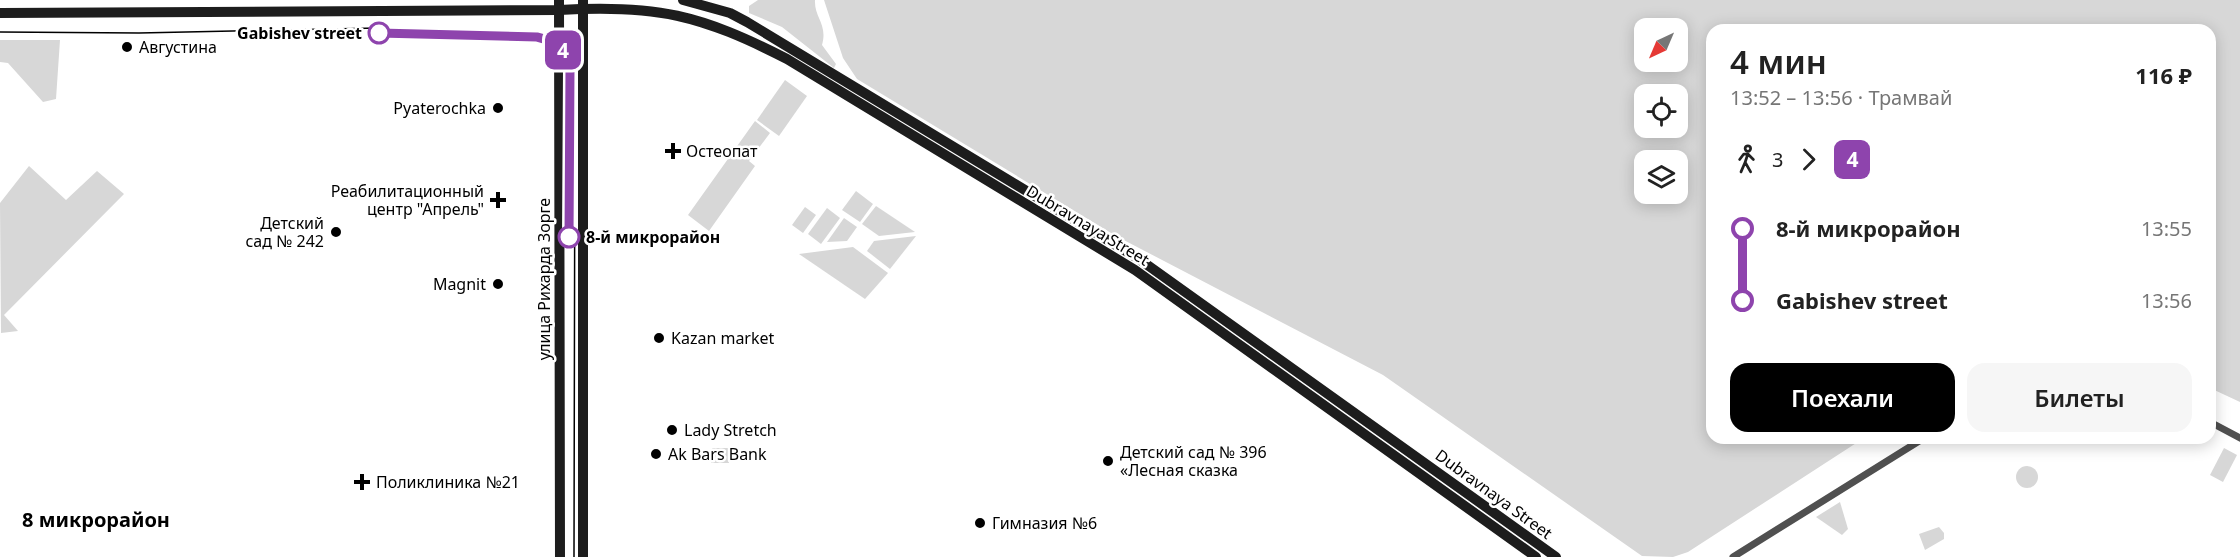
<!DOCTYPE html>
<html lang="ru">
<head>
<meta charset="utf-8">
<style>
	body { margin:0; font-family:"Noto Sans",sans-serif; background:#f6f6f6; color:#222; height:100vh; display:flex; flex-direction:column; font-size:22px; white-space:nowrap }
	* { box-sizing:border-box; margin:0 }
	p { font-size:20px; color:#767676 }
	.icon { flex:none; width:33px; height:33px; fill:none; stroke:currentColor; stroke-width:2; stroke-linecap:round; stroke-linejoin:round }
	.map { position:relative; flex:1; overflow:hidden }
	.details { position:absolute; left:1706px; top:24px; width:510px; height:420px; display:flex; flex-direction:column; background:#fff; border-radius:18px; box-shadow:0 3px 15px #0003 }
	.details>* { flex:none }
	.badge { padding:0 12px; border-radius:9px; font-size:21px; line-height:39px }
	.needle { width:39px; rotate:224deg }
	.controls { position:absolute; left:1634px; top:18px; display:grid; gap:12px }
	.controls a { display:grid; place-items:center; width:54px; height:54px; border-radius:12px; background:#fff; box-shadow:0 3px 15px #0003; font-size:30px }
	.map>.badge { position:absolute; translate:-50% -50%; box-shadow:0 0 0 3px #fff }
	.legs { display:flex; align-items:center; gap:9px; height:66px; padding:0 24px; font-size:20px }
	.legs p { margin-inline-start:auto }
	.headline { display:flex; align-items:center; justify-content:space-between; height:102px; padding:0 24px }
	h1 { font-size:33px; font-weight:600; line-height:45px }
	.primary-button { display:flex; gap:12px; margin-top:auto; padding:12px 24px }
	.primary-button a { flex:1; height:69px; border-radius:18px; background:#000; color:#fff; font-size:24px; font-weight:600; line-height:69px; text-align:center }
	.primary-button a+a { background:#f6f6f6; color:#222 }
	ul { padding:0 24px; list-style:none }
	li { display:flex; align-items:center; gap:21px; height:72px; font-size:22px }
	li i { display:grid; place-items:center; width:9px; height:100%; margin:0 8px; background:currentColor }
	li i::after { content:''; width:15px; height:15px; margin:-8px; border:4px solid; border-radius:50%; background:#fff }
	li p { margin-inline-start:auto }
	li:first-child i { background:linear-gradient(#0000 50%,currentColor 0) }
	li:last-child i { background:linear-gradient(currentColor 50%,#0000 0) }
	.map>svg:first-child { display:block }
	.green { fill:#d7d7d7; fill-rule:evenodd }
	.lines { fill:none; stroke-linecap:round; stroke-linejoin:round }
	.street { stroke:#505050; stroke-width:7 }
	.secondary { stroke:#1d1d1d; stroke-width:10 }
	.tram { stroke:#000; stroke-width:1.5 }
	.line-1-casing { stroke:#fff; stroke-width:14 }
	.line-1 { stroke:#8e44ad; stroke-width:9 }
	.stop-1-dot { fill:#fff; stroke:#8e44ad; stroke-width:3 }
	.poi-dot { fill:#000; stroke:#fff; stroke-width:2 }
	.labels { text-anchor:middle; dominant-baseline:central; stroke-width:5; stroke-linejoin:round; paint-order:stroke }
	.stop-label { font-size:16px; font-weight:bold; fill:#000; stroke:#fff; text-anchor:end }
	.poi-label { font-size:16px; fill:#000; stroke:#fff; text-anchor:start }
	.street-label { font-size:16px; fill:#000; stroke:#fff }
	.quarter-label { font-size:20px; font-weight:bold; fill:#000; stroke:#fff }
</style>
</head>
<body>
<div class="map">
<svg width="2240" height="557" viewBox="0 0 2240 557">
	<rect width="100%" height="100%" fill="#fff"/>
	<g class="green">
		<path d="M 758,0 L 815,0 C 814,18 828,24 822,45 L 836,64 L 834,68 L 782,27 L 749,13 L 749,6 Z"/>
		<path d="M 824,0 L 2240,0 L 2240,402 L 2210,388 L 2210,30 L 1712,30 L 1712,438 L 1864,438 L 1688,552 L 1673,557 L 1642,556 L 1383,375 L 1116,236 L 857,79 L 843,58 ZM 1644,28 L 1677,28 L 1677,62 L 1644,62 ZM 1644,94 L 1677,94 L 1677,128 L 1644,128 ZM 1644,160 L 1677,160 L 1677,194 L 1644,194 Z"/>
		<path d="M 0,40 L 60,40 L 56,99 L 43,102 L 8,63 L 0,62 Z"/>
		<path d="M 785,80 L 807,96 L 779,136 L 757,120 Z"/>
		<path d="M 755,121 L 770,133 L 749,161 L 755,166 L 709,231 L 688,215 Z"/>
		<path d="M 29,166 L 66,200 L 97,171 L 124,194 L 4,315 L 18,331 L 1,333 L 0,203 Z"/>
		<path d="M 856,191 L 873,204 L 860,222 L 842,210 Z"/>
		<path d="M 876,206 L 915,232 L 879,236 L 862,224 Z"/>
		<path d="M 805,207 L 816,215 L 803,233 L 792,225 Z"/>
		<path d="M 827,208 L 840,218 L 821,244 L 808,234 Z"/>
		<path d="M 844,218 L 857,227 L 847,241 L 827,242 Z"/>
		<path d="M 916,236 L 890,269 L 867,251 L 874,241 Z"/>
		<path d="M 853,247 L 888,273 L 865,299 L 799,254 Z"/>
		<path d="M 712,448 L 729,448 L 729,463 L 711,463 Z"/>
		<path d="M 2224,448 L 2237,455 L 2223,482 L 2210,475 Z"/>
		<circle cx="2027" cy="477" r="11"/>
		<path d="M 1840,502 L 1848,529 L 1842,535 L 1816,517 Z"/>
		<path d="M 1939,527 L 1944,533 L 1944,539 L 1925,550 L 1919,534 Z"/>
	</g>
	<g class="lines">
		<g class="street">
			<path d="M 2210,422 L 2240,438"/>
			<path d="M 1733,557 L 1924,438"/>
		</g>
		<g class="secondary">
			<path d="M 559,0 L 560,557"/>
			<path d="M 583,0 L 583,557"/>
			<path d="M 683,0 L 730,13 L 747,22 L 1139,259 L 1556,557"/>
			<path d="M 0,13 L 559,10 C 656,4 701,15 787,59 L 1135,270 L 1536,557"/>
		</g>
		<path class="tram" d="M 0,32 L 139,33 L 379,28 L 537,33 C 558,36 570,47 575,68 L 574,557"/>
	</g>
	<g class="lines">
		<g class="line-1-casing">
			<path id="line-1" d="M 379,33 L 537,37 C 555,41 566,49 570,68 L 569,237"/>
		</g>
		<use href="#line-1" class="line-1"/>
	</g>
	<g class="stop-1-dot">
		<circle cx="379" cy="33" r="10"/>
		<circle cx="569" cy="237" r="10"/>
	</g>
	<g class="poi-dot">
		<circle cx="127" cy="47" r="6"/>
		<circle cx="498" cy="108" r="6"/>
		<path d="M670 142h6v6h6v6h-6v6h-6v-6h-6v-6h6z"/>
		<path d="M495 191h6v6h6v6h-6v6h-6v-6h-6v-6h6z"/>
		<circle cx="336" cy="232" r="6"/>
		<circle cx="498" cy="284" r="6"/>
		<circle cx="659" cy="338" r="6"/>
		<circle cx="672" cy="430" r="6"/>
		<circle cx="656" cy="454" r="6"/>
		<circle cx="1108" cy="461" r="6"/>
		<path d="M359 473h6v6h6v6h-6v6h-6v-6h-6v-6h6z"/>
		<circle cx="980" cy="523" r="6"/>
	</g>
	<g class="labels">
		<g class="stop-label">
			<text x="362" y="33">Gabishev street</text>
			<text x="586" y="237" text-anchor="start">8-й микрорайон</text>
		</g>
		<g class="poi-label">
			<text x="139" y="47">Августина</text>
			<text x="486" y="108" text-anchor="end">Pyaterochka</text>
			<text x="686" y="151">Остеопат</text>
			<text x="484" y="191" text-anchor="end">Реабилитационный<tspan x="484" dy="18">центр "Апрель"</tspan></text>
			<text x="324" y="223" text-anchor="end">Детский<tspan x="324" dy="18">сад № 242</tspan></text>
			<text x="486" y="284" text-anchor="end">Magnit</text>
			<text x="671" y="338">Kazan market</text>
			<text x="684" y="430">Lady Stretch</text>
			<text x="1120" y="452">Детский сад № 396<tspan x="1120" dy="18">«Лесная сказка</tspan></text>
			<text x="668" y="454">Ak Bars Bank</text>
			<text x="376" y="482">Поликлиника №21</text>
			<text x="992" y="523">Гимназия №6</text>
		</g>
		<g class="street-label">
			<text transform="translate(1088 225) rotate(31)">Dubravnaya Street</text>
			<text transform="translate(544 279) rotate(-90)">улица Рихарда Зорге</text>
			<text transform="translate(1494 494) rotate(36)">Dubravnaya Street</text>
		</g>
		<g class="quarter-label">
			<text x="96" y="519">8 микрорайон</text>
		</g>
	</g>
</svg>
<div class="controls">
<a><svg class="needle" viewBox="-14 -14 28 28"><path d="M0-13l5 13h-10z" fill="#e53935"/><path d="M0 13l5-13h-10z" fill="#767676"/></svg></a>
<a><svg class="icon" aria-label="locate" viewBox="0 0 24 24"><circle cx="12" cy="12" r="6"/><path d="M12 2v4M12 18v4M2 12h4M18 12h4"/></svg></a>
<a><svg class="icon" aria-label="layers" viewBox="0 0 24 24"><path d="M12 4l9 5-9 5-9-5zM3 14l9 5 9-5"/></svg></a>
</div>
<b class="badge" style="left:563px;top:50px;background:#8e44ad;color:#fff">4</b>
<section class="details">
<div class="headline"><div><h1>4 мин</h1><p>13:52 – 13:56 · Трамвай</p></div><b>116 ₽</b></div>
<div class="legs"><svg class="icon" aria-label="walk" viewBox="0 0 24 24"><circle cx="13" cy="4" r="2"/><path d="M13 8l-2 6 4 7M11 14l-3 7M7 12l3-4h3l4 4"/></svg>3<svg class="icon" aria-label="forward" viewBox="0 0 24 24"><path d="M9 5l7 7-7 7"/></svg><b class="badge" style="background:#8e44ad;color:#fff">4</b></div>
<ul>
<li><i style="color:#8e44ad"></i><b>8-й микрорайон</b><p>13:55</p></li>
<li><i style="color:#8e44ad"></i><b>Gabishev street</b><p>13:56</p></li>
</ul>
<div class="primary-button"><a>Поехали</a><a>Билеты</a></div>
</section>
</div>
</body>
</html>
